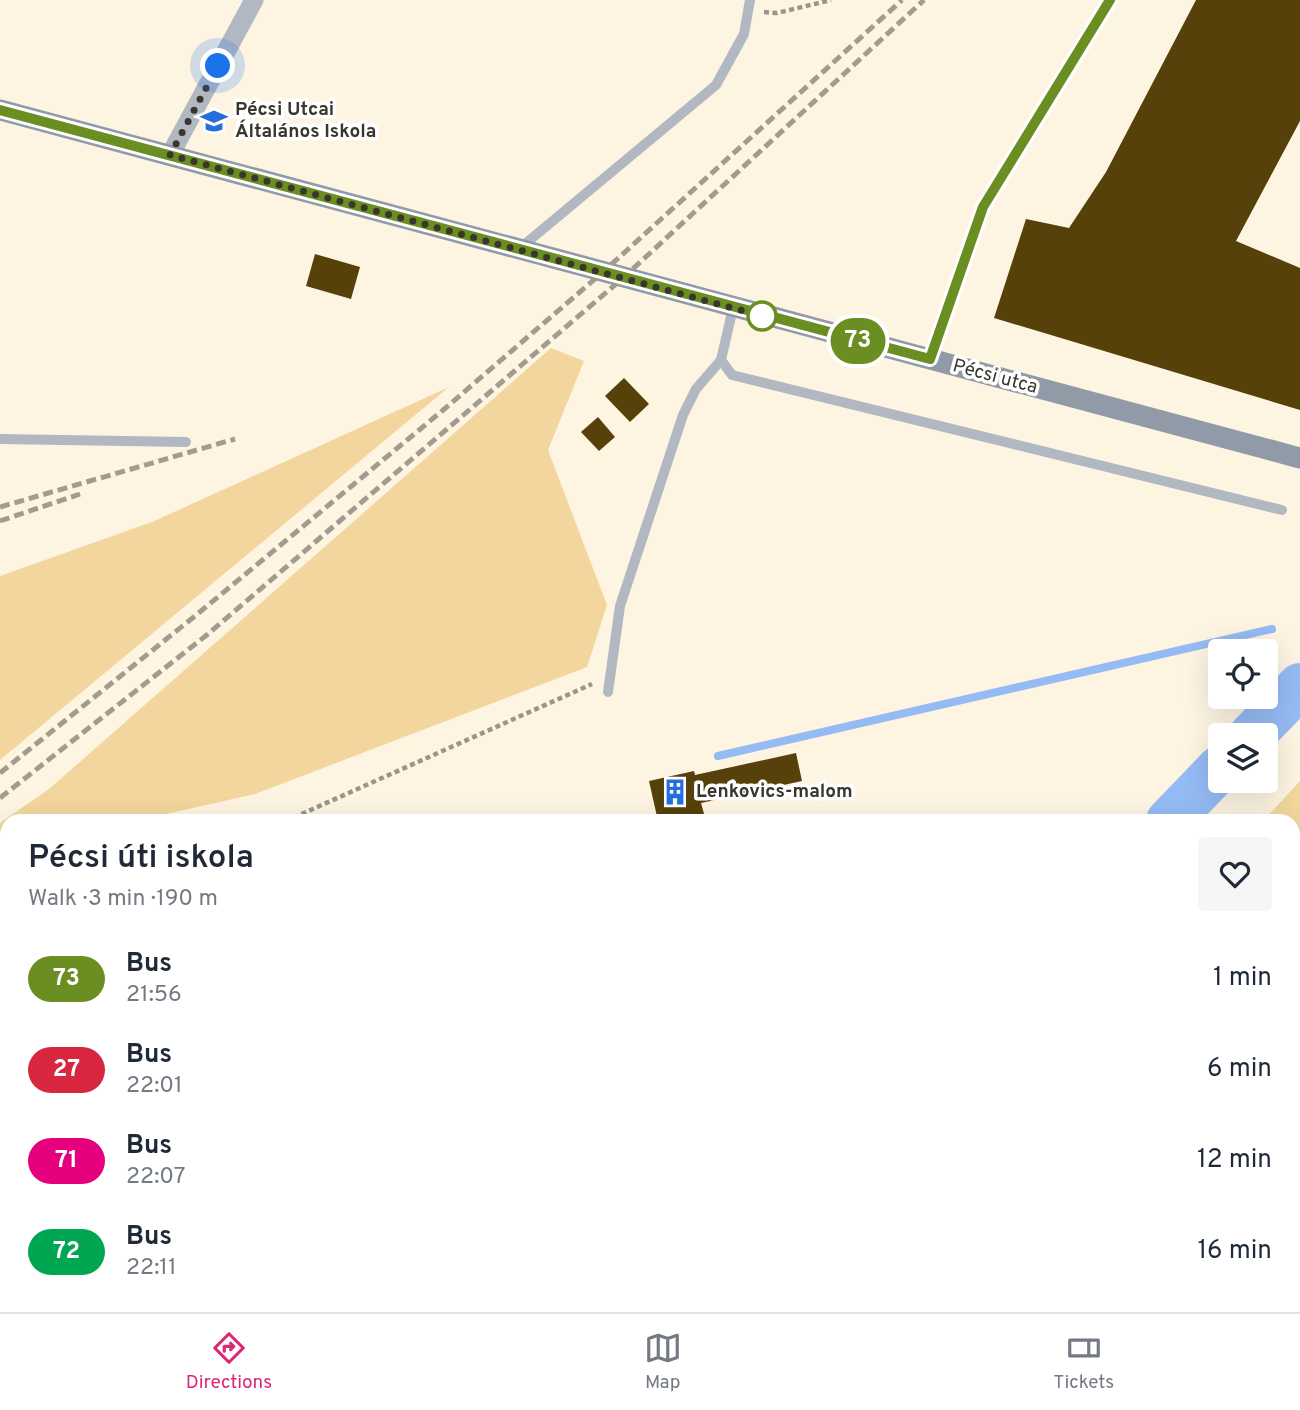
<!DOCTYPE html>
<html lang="en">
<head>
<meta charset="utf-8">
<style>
	body { margin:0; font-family:Overpass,sans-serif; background:#f6f6f7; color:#1f2937; height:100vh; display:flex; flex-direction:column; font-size:26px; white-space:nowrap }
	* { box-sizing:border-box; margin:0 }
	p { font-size:23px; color:#747a83 }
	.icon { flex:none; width:38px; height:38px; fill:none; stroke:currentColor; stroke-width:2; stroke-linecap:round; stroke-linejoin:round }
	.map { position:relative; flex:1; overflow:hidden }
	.sheet { position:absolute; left:0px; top:814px; width:1300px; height:499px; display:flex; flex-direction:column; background:#fff; border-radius:21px 21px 0 0; box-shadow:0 7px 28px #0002 }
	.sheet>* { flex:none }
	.badge { padding:0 14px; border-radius:23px; font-size:24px; line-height:46px }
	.fabs { position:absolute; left:1208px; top:639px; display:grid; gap:14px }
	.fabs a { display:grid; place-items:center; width:70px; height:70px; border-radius:7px; background:#fff; box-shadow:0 7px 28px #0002; font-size:35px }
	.you { position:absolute; width:35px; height:35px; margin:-18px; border:5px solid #fff; border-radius:50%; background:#1a73e8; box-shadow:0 0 0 10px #1a73e833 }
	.map>.badge { position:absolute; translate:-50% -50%; box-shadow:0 0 0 4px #fff }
	.round { display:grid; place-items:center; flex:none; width:74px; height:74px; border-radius:7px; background:#f6f6f7 }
	.overview { display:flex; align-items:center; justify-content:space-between; height:119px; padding:0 28px }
	h1 { font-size:33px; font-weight:600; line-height:52px }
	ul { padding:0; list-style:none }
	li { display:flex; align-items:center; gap:21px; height:91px; padding:0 28px }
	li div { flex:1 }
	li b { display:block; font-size:26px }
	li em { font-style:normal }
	li .badge { min-width:77px; font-weight:700; text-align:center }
	.tabs { display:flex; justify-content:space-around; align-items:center; height:98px; border-top:2px solid #e0e1e3; background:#fff; font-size:19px; color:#747a83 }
	.tabs a { display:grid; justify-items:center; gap:4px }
	.tabs .current { color:#db2777 }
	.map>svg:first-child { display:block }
	.green { fill:#f2d69d }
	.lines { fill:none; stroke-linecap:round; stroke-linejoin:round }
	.stream { stroke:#95bbf4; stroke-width:8 }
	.river { stroke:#95bbf4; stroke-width:46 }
	.building { fill:#56410a }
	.path { stroke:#9b9587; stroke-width:4.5; stroke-dasharray:5 3.5; stroke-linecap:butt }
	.lane { stroke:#b2b8c1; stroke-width:10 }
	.street { stroke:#b2b8c1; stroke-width:19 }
	.secondary { stroke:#919aa7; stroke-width:21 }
	.rail { stroke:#a39c8e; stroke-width:5; stroke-dasharray:10 5; stroke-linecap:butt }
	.line-casing { stroke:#fff; stroke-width:16 }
	.line { stroke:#6b8e23; stroke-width:10 }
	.walk { stroke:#3a362d; stroke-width:7; stroke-dasharray:0 12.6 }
	.stop-dot { fill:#fff; stroke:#6b8e23; stroke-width:3.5 }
	.labels { text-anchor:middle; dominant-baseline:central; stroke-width:7; stroke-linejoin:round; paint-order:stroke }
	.poi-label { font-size:19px; font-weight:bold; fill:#3a362d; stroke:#fff; text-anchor:start }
	.street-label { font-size:19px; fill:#3a362d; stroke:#fff }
</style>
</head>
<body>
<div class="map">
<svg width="1300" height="1312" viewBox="0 0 1300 1312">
	<rect width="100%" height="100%" fill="#fdf4e2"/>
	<g class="green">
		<path d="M 551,348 L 584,361 L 548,450 L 607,605 L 587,667 L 255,794 L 135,821 L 7,821 L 7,864 L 0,867 L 0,823 L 49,789 Z"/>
		<path d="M 449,387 L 0,760 L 0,576 L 152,522 Z"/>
		<path d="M 1300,781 L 1300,1312 L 770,1312 L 777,1306 L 1293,1306 L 1293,821 L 1263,821 Z"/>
	</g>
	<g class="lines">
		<path class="stream" d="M 718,756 L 1272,629"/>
		<g class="river">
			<path d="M 1252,735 L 1300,686"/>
			<path d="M 1169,821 L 1220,768"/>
			<path d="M 669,1312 L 677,1306"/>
		</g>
	</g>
	<g class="building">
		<path d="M 1196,0 L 1300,0 L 1300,121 L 1236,241 L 1300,268 L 1300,410 L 994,318 L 1026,219 L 1069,228 L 1106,172 Z"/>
		<path d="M 315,254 L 360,267 L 351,299 L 306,286 Z"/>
		<path d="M 624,378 L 649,404 L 630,422 L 605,396 Z"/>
		<path d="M 598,417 L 615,437 L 599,451 L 581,432 Z"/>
		<path d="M 796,753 L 802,781 L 701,803 L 706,821 L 658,821 L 649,781 L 694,771 L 695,775 Z"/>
	</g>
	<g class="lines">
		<g class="path">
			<path d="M 764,12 L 777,13 L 831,0"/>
			<path d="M 286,821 L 592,684"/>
			<path d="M 238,1306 L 240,1312"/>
		</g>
		<g class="lane">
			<path d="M 519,249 L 716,85 L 744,34 L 750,0"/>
			<path d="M 733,308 L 721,360 L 732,375 L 1282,510"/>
			<path d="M 930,359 L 983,207 L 1110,0"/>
			<path d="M 0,439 L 186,442"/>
			<path d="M 608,692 L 620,606 L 683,415 L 696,389 L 721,360"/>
		</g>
		<path class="street" d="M 170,155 L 254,0"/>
		<path class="secondary" d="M 0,110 L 1300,458"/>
		<g class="rail">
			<path d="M 0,507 L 235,439"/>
			<path d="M 0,521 L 80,494"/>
			<path d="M 0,773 L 195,616 L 442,411 L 603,272 L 902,0"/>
			<path d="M 0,798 L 208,634 L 623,278 L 924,0"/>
		</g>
	</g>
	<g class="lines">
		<g class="line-casing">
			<path id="line" d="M 0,110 L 930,359 L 983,207 L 1110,0"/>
		</g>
		<use href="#line" class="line"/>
		<path class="walk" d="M 218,66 L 170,155 L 762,316"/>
	</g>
	<defs>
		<g id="school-bare" transform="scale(2.1)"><path d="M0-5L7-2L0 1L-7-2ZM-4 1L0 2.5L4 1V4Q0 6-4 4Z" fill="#246fdb" stroke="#fff" stroke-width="2.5" paint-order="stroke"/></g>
		<g id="building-bare" transform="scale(2.1)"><path d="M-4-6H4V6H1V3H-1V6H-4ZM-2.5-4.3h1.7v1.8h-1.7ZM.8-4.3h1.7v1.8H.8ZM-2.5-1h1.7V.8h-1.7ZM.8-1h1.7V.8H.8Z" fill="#246fdb" stroke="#fff" stroke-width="2.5" paint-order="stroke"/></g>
	</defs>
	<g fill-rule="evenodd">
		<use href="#school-bare" x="214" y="121"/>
		<use href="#building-bare" x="675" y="792"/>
	</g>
	<circle class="stop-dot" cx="762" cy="316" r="14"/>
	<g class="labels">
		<g class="poi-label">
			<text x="235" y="110">Pécsi Utcai<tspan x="235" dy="22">Általános Iskola</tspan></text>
			<text x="696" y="792">Lenkovics-malom</text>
		</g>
		<g class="street-label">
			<text transform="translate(995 377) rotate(15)">Pécsi utca</text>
		</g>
	</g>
</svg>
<div class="fabs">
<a><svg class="icon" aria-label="locate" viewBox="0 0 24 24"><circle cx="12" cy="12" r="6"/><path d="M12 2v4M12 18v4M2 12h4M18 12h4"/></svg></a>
<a><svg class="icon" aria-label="layers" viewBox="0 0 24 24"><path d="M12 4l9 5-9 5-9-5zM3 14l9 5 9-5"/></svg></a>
</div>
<div class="you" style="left:218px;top:66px"></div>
<b class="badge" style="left:858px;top:341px;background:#6b8e23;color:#fff">73</b>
<section class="sheet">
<div class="overview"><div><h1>Pécsi úti iskola</h1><p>Walk · 3 min · 190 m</p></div><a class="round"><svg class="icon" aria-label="heart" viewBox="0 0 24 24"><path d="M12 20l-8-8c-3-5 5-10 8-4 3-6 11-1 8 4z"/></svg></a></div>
<ul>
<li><span class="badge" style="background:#6b8e23;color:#fff">73</span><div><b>Bus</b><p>21:56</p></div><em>1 min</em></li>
<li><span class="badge" style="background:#d7263d;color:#fff">27</span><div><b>Bus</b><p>22:01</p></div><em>6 min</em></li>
<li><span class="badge" style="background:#e6007e;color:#fff">71</span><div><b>Bus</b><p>22:07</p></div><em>12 min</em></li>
<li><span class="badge" style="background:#00a651;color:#fff">72</span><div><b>Bus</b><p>22:11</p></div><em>16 min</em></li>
</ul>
</section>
</div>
<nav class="tabs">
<a class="current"><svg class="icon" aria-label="directions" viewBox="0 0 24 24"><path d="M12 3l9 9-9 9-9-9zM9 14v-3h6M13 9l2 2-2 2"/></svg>Directions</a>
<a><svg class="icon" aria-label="map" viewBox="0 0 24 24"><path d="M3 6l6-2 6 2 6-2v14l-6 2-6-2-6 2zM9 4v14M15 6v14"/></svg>Map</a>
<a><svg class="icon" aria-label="tickets" viewBox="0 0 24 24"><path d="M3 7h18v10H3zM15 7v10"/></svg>Tickets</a>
</nav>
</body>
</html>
